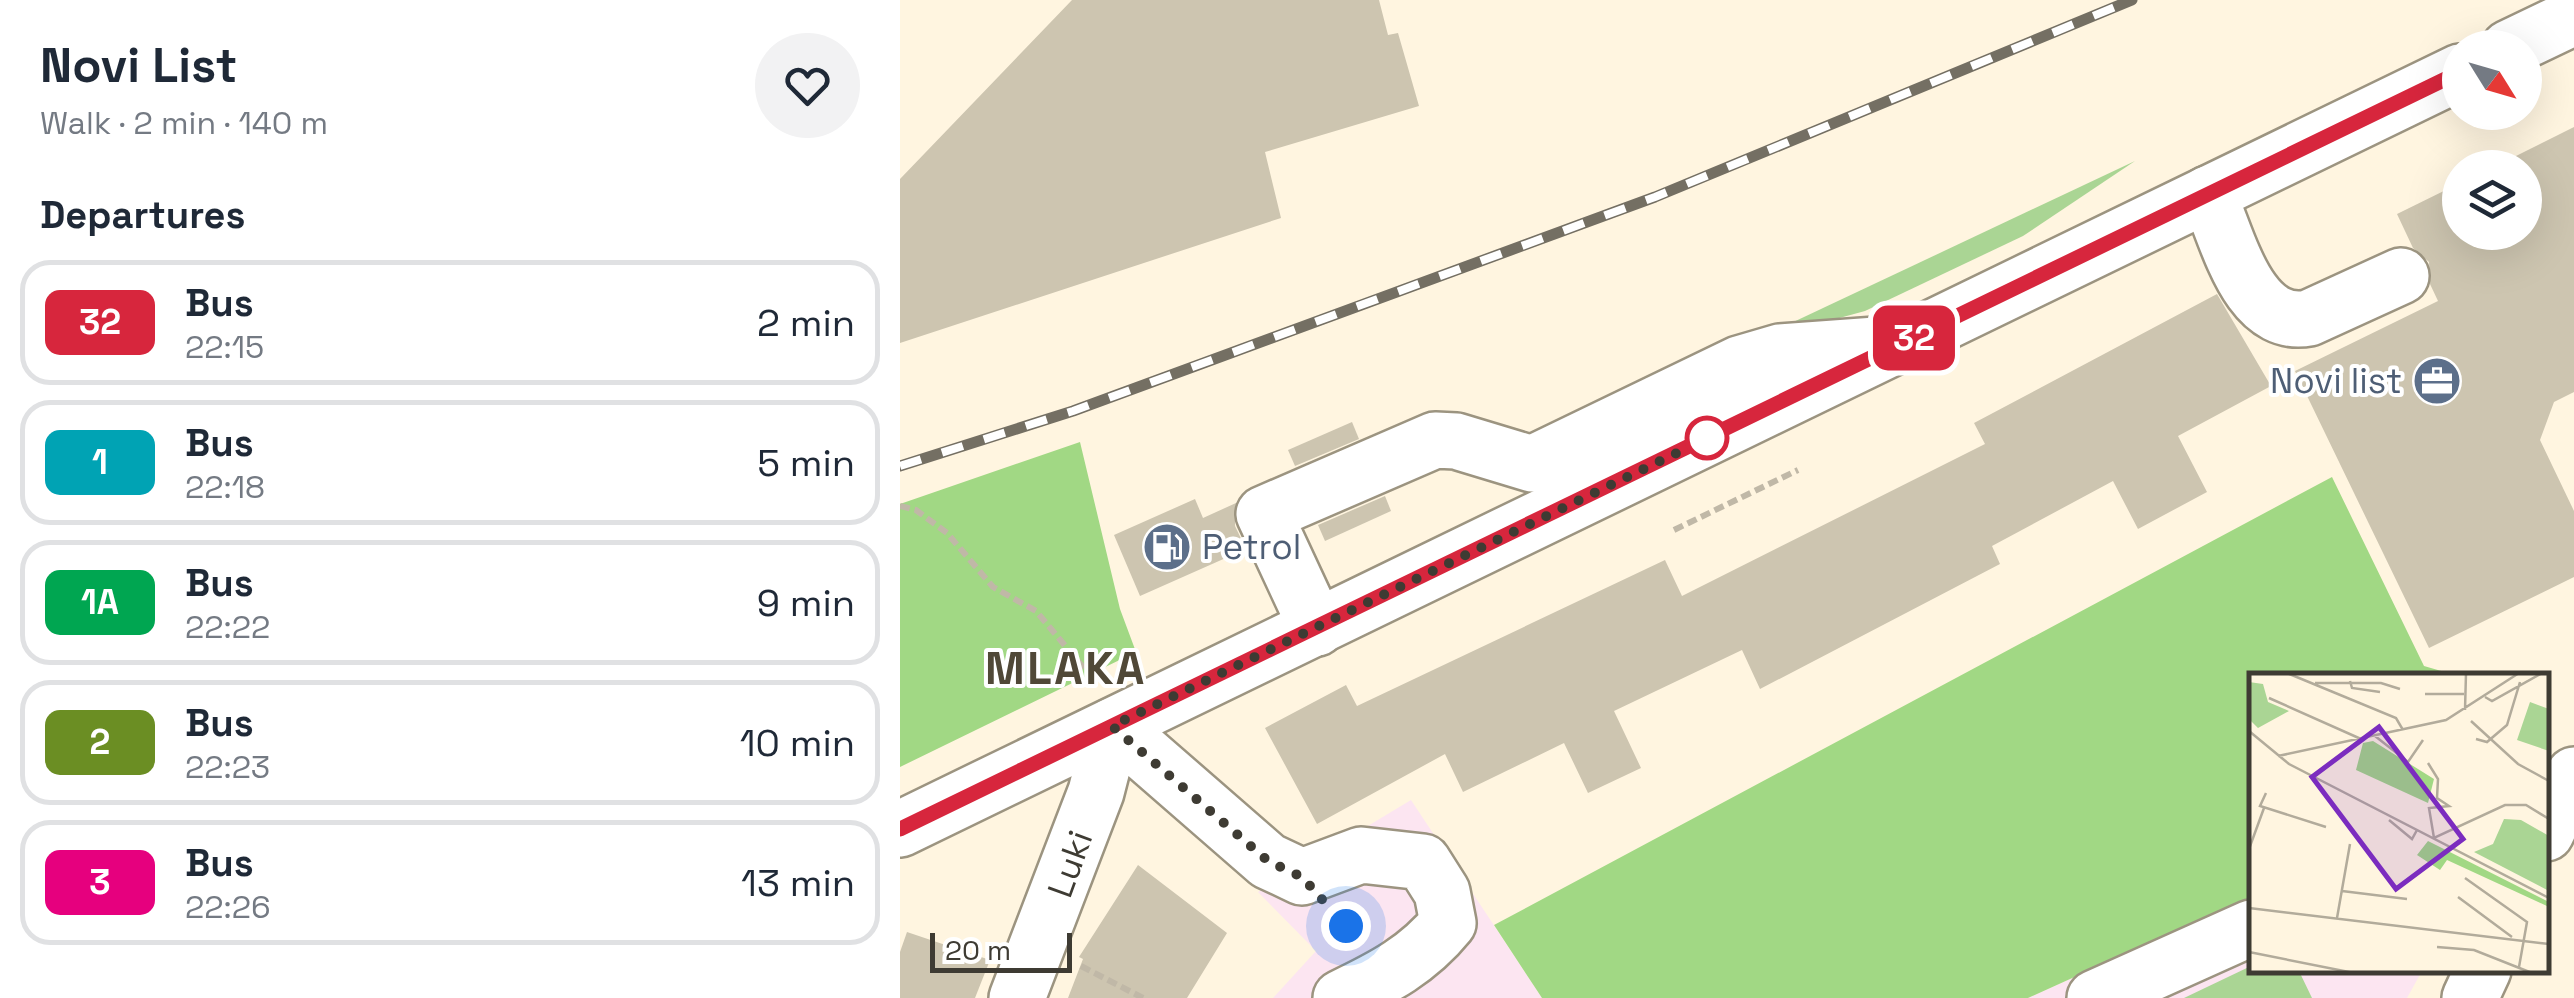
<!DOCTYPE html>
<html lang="en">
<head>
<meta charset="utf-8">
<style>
	body { margin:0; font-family:"Space Grotesk",sans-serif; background:#f2f2f3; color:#1f2937; height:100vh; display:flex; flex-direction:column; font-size:38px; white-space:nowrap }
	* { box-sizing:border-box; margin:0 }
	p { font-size:32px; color:#747a83 }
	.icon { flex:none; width:55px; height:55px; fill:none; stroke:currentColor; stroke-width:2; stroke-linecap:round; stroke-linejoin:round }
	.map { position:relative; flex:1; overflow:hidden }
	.panel { display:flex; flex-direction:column; background:#fff; width:900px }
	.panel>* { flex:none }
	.badge { padding:0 20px; border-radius:15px; font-size:35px; line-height:65px }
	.needle { width:65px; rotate:127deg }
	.fabs { position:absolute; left:1542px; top:30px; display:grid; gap:20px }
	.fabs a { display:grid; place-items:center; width:100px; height:100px; border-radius:50%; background:#fff; box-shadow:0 10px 40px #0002; font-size:50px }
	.scale { position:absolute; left:30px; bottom:25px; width:142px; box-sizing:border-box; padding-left:10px; border:5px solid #3e3b33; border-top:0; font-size:28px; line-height:35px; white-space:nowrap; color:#3e3b33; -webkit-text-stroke:8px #fff; paint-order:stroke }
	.you { position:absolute; width:50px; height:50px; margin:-25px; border:8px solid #fff; border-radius:50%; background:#1a73e8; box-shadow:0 0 0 15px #1a73e833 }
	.map>.badge { position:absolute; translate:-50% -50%; box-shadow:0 0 0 5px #fff }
	h2 { padding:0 40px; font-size:38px; line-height:90px }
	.round { display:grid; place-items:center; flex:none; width:105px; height:105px; border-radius:52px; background:#f2f2f3 }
	.summary { display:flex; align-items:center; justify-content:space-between; height:170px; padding:0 40px }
	h1 { font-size:48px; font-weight:800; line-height:75px }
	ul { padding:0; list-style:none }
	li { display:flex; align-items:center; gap:30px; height:125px; margin:0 20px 15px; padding:0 20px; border:5px solid #e0e1e3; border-radius:30px }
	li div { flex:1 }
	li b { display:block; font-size:38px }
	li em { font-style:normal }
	li .badge { min-width:110px; font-weight:700; text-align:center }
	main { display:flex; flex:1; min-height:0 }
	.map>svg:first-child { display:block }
	.education { fill:#fce5f1 }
	.green { fill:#aad594 }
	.forest { fill:#a1d884 }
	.building { fill:#cdc5b0 }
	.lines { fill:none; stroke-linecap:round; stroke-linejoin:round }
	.minor-casing { stroke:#9c9480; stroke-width:60 }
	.major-casing { stroke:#9c9480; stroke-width:60 }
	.path { stroke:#c0b8a7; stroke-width:6; stroke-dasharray:10 5; stroke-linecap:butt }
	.minor { stroke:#fff; stroke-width:55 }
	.major { stroke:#fff; stroke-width:55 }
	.rail-casing { stroke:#746f63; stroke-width:11 }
	.rail { stroke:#fff; stroke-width:8; stroke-dasharray:22; stroke-linecap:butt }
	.line-casing { stroke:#fff; stroke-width:22 }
	.line { stroke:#d7263d; stroke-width:15 }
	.walk { stroke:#3e3b33; stroke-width:10; stroke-dasharray:0 18 }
	.stop-dot { fill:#fff; stroke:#d7263d; stroke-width:5 }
	.labels { text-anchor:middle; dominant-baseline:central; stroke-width:8; stroke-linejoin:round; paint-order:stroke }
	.service-label { font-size:35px; fill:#4e5e75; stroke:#fff; text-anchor:end }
	.street-label { font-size:35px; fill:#3e3b33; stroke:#fff }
	.district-label { font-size:45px; font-weight:bold; letter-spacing:2.5px; fill:#504837; stroke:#fff }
	.inset-road { fill:none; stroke:#b2ab9b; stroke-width:2.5 }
	.view { fill:#7b2cbf; fill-opacity:0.15; stroke:#7b2cbf; stroke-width:5 }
	.inset-edge { fill:none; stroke:#3e3b33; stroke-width:5 }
</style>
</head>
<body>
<main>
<section class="panel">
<div class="summary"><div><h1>Novi List</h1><p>Walk · 2 min · 140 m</p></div><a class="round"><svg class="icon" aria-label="heart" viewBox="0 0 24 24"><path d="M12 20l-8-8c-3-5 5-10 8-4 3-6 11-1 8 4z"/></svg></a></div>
<h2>Departures</h2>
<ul>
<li><span class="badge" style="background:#d7263d;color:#fff">32</span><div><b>Bus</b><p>22:15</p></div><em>2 min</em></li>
<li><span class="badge" style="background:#00a3b4;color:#fff">1</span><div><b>Bus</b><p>22:18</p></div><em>5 min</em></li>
<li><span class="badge" style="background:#00a651;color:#fff">1A</span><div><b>Bus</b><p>22:22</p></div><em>9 min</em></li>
<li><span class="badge" style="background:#6b8e23;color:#fff">2</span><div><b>Bus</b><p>22:23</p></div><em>10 min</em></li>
<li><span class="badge" style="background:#e6007e;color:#fff">3</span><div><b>Bus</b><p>22:26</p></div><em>13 min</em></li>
</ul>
</section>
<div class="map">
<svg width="1674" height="998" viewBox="0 0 1674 998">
	<rect width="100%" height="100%" fill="#fff5e0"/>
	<g class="education">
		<path d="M 511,800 L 642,998 L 373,998 L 416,951 L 358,892 Z"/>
		<path d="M 1351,897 L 1351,970 L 1522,971 L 1507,998 L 1128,998 Z"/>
	</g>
	<g class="green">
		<path d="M 1235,161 L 1123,236 L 965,311 L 851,342 Z"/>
		<path d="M 1351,966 L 1351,970 L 1399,971 L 1412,998 L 1284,998 Z"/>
	</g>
	<g class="forest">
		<path d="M 180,442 L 220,609 L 236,652 L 0,767 L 0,504 Z"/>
		<path d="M 1432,477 L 1524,666 L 1555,675 L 1351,676 L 1351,897 L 1128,998 L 642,998 L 594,925 Z"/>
	</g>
	<g class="building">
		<path d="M 172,0 L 479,0 L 488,35 L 498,33 L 519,106 L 365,152 L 381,218 L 0,343 L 0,179 Z"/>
		<path d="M 1674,127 L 1674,392 L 1654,402 L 1640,440 L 1674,511 L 1674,577 L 1529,648 L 1395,371 L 1538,301 L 1530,284 L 1529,262 L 1513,248 L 1497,214 L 1560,183 L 1560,232 L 1625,232 L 1625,168 L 1592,168 Z"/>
		<path d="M 1317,294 L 1371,386 L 1278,436 L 1307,492 L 1238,529 L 1213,481 L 1092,546 L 1100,564 L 860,689 L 842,650 L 714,711 L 741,768 L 688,793 L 664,743 L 563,792 L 545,754 L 417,824 L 365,728 L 446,685 L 457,706 L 765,560 L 782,596 L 1085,444 L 1074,423 Z"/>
		<path d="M 452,422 L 459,439 L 395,466 L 388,450 Z"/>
		<path d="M 485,496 L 491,511 L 425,541 L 418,525 Z"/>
		<path d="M 295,499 L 303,518 L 336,503 L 335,526 L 346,549 L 240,596 L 214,535 Z"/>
		<path d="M 238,865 L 327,933 L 287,998 L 168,998 L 183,959 L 179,957 Z"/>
		<path d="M 7,932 L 90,960 L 75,998 L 0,998 L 0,952 Z"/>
	</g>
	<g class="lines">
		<g class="minor-casing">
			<g id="minor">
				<path d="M 1308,194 C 1328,237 1347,330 1409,318 L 1501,276"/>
				<path d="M 417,628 L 364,514 L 535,440 L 556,441 L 632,464 L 839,364 L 880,352 L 1004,343"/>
				<path d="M 1646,833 L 1674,775"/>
				<path d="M 117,998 L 196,792 L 213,726 L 368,861 L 402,877 L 461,855 L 523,862 L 542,892 L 548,923 C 518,960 483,978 441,998"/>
				<path d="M 1195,998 L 1351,928"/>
				<path d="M 1570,998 L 1583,970"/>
			</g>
		</g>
		<g class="major-casing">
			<g id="major">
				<path d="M 1609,48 L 1674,17"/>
				<path d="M 0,829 L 1560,72"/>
			</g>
		</g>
		<g class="path">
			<path d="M 0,506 L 16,510 L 47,533 L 93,587 L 136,611 L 193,679"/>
			<path d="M 774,530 L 898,470"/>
			<path d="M 438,916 L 456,937"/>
			<path d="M 181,966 L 243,998"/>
		</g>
		<use href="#minor" class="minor"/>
		<use href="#major" class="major"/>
		<g class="rail-casing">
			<path id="rail" d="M 0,466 L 173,411 L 755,197 L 1232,0"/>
		</g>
		<use href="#rail" class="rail"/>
	</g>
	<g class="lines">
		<g class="line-casing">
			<path id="line" d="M 0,829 L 1560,72"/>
		</g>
		<use href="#line" class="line"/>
		<path class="walk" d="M 446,926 L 402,877 L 368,861 L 212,726 L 812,436 L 807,438"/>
	</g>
	<defs>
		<g id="office-disc" transform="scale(2.5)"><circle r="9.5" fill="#5c6f8a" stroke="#fff"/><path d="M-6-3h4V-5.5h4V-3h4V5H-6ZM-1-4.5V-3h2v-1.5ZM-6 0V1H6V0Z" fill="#fff"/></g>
		<g id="fuel-disc" transform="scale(2.5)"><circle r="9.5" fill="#5c6f8a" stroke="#fff"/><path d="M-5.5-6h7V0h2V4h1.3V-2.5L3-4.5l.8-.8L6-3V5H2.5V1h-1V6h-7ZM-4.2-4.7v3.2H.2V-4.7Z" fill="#fff"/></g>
	</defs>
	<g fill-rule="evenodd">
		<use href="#office-disc" x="1537" y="381"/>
		<use href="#fuel-disc" x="267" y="547"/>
	</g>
	<circle class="stop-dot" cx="807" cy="438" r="20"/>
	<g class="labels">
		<g class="service-label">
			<text x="1502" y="381">Novi list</text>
			<text x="302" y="547" text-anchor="start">Petrol</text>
		</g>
		<g class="street-label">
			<text transform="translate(170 864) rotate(-70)">Luki</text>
		</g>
		<g class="district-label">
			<text x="166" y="668">MLAKA</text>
		</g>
	</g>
	<g transform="translate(1349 673)">
		<rect width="300" height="300" fill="#fff5e0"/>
		<path d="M 0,9 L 14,11 L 19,29 L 40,38 L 9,55 L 0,46 ZM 281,29 L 300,36 L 300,78 L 268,67 ZM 255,146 L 272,147 L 300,163 L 300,218 L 225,179 L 244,171 Z" fill="#aad594"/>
		<path d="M 124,68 L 185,106 L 179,130 L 107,97 L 114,70 ZM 179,168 L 300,229 L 300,234 L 198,187 L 191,197 L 168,182 Z" fill="#a1d884"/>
		<path class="inset-road" d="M 38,0 L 147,45 L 154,57M 101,8 L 103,15 L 131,19M 66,10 L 132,10 L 151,16M 176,21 L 215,21M 236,24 L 243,28 L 293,0M 20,25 L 112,66M 216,37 L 217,0M 222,48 L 269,91 L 300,108M 0,58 L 40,91 L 300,225M 126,63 L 159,89 L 174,67M 227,66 L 238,69 L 258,52 L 271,9M 29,83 L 197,47 L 270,0M 179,90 L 189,106 L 188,125 L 200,133 L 180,135 L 185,165 L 256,132 L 277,132 L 300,146M 17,120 L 11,133 L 77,154M 140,147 L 163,166 L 168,157M 0,176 L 15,135M 216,205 L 278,249 L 270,294M 93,218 L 158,226M 209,224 L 263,264M 0,235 L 300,271M 88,245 L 101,171M 188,274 L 225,277 L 283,300M 0,279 L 105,300"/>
		<path class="view" d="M 130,54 L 214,166 L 147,216 L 63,104 Z"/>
		<rect width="300" height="300" class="inset-edge"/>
	</g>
</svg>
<div class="fabs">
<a><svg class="needle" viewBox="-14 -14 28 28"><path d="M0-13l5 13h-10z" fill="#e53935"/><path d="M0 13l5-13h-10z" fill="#747a83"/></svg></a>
<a><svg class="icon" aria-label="layers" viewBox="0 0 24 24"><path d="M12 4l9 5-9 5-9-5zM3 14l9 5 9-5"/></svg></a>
</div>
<div class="scale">20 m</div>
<div class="you" style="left:446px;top:926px"></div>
<b class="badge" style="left:1014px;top:338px;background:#d7263d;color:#fff">32</b>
</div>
</main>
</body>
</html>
